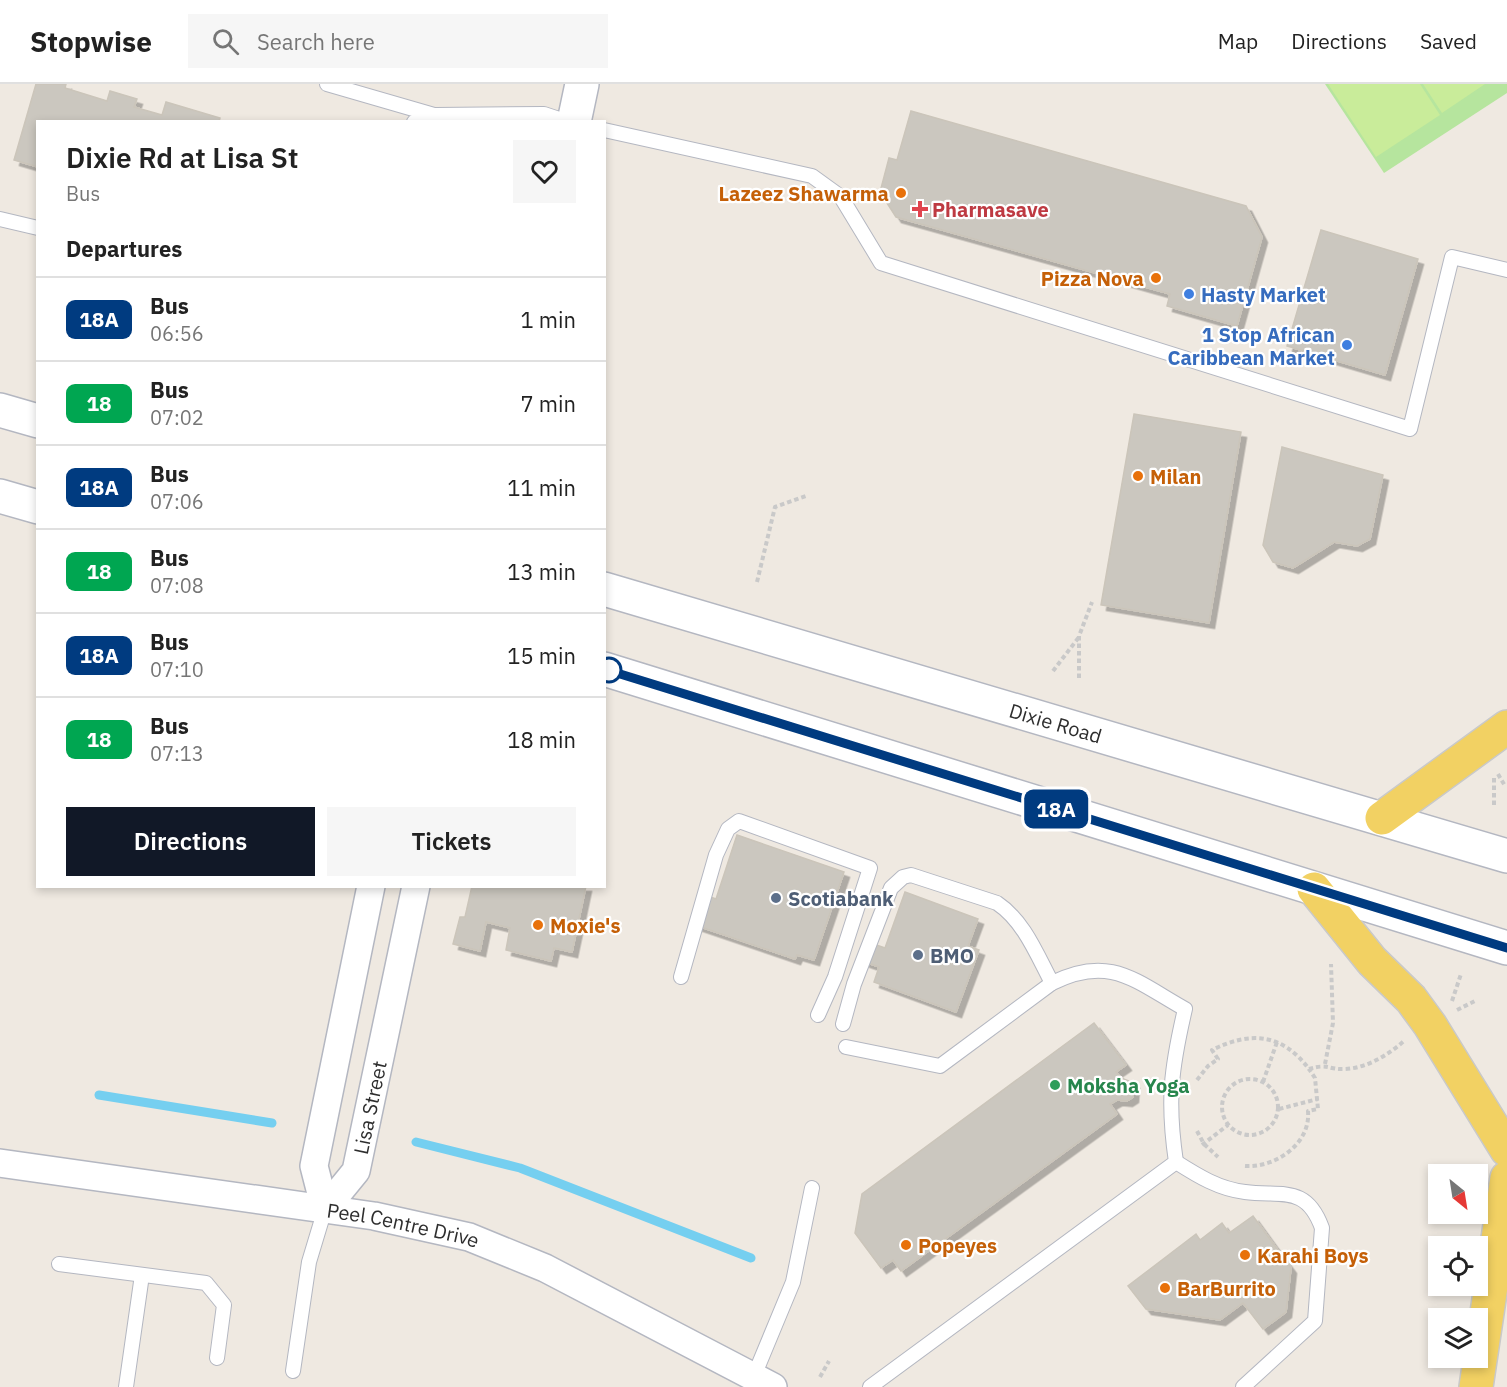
<!DOCTYPE html>
<html lang="en">
<head>
<meta charset="utf-8">
<style>
	body { margin:0; font-family:"IBM Plex Sans",sans-serif; background:#f6f6f6; color:#222; height:100vh; display:flex; flex-direction:column; font-size:22px; white-space:nowrap }
	* { box-sizing:border-box; margin:0 }
	p { font-size:20px; color:#767676 }
	.icon { flex:none; width:33px; height:33px; fill:none; stroke:currentColor; stroke-width:2; stroke-linecap:round; stroke-linejoin:round }
	.map { position:relative; flex:1; overflow:hidden }
	.sheet { position:absolute; left:36px; top:36px; width:570px; height:768px; display:flex; flex-direction:column; background:#fff; border-radius:0px; box-shadow:0 3px 9px #0003 }
	.sheet>* { flex:none }
	.badge { padding:0 12px; border-radius:9px; font-size:21px; line-height:39px }
	.needle { width:39px; rotate:150deg }
	.buttons { position:absolute; left:1428px; top:1080px; display:grid; gap:12px }
	.buttons a { display:grid; place-items:center; width:60px; height:60px; border-radius:0px; background:#fff; box-shadow:0 3px 9px #0003; font-size:30px }
	.map>.badge { position:absolute; translate:-50% -50%; box-shadow:0 0 0 3px #fff }
	h2 { padding:0 30px; font-size:22px; line-height:54px }
	.round { display:grid; place-items:center; flex:none; width:63px; height:63px; border-radius:0px; background:#f6f6f6 }
	.head { display:flex; align-items:center; justify-content:space-between; height:102px; padding:0 30px }
	h1 { font-size:28px; font-weight:600; line-height:45px }
	.action { display:flex; gap:12px; margin-top:auto; padding:12px 30px }
	.action a { flex:1; height:69px; border-radius:0px; background:#111827; color:#fff; font-size:24px; font-weight:600; line-height:69px; text-align:center }
	.action a+a { background:#f6f6f6; color:#222 }
	ul { padding:0; list-style:none }
	li { display:flex; align-items:center; gap:18px; height:84px; padding:0 30px; border-top:2px solid #e0e0e0 }
	li div { flex:1 }
	li b { display:block; font-size:22px }
	li em { font-style:normal }
	li .badge { min-width:66px; font-weight:700; text-align:center }
	header { display:flex; align-items:center; gap:36px; box-sizing:border-box; height:84px; padding:0 30px; background:#fff; border-bottom:2px solid #e0e0e0 }
	header strong { font-size:28px }
	nav { display:flex; gap:33px; margin-inline-start:auto; font-size:21px }
	.search { width:420px; height:54px; background:#f6f6f6; display:flex; align-items:center; gap:15px; box-sizing:border-box; padding:0 21px; border-radius:0px; color:#767676; font-size:22px }
	.map>svg:first-child { display:block }
	.green { fill:#b6e59e }
	.pitch { fill:#c9ec9a }
	.lines { fill:none; stroke-linecap:round; stroke-linejoin:round }
	.stream { stroke:#75cff0; stroke-width:9 }
	.building { fill:#cbc7bf; stroke:#cbc5ba; stroke-width:1.5; filter:url(#shadow) }
	.lane-casing { stroke:#b4b7c1; stroke-width:16 }
	.street-casing { stroke:#b4b7c1; stroke-width:30 }
	.secondary-casing { stroke:#b4b7c1; stroke-width:36 }
	.primary-casing { stroke:#c9c9c9; stroke-width:36 }
	.path { stroke:#c9c9c9; stroke-width:4; stroke-dasharray:4.5 3; stroke-linecap:butt }
	.lane { stroke:#fff; stroke-width:14 }
	.street { stroke:#fff; stroke-width:27 }
	.secondary { stroke:#fff; stroke-width:33 }
	.primary { stroke:#f2d163; stroke-width:33 }
	.line-casing { stroke:#fff; stroke-width:14 }
	.line { stroke:#003b80; stroke-width:9 }
	.food-dot { fill:#e8710a; stroke:#fff; stroke-width:2 }
	.health-dot { fill:#e0444e; stroke:#fff; stroke-width:2 }
	.shop-dot { fill:#3f7fe0; stroke:#fff; stroke-width:2 }
	.stop-dot { fill:#fff; stroke:#003b80; stroke-width:3 }
	.service-dot { fill:#5c6f8a; stroke:#fff; stroke-width:2 }
	.leisure-dot { fill:#2e9e5b; stroke:#fff; stroke-width:2 }
	.labels { text-anchor:middle; dominant-baseline:central; stroke-width:4.5; stroke-linejoin:round; paint-order:stroke }
	.food-label { font-size:20px; font-weight:bold; fill:#c56008; stroke:#fff; text-anchor:start }
	.health-label { font-size:20px; font-weight:bold; fill:#be3a42; stroke:#fff; text-anchor:start }
	.shop-label { font-size:20px; font-weight:bold; fill:#366cbe; stroke:#fff; text-anchor:start }
	.street-label { font-size:20px; fill:#2e2e2e; stroke:#fff }
	.service-label { font-size:20px; font-weight:bold; fill:#4e5e75; stroke:#fff; text-anchor:start }
	.leisure-label { font-size:20px; font-weight:bold; fill:#27864d; stroke:#fff; text-anchor:start }
</style>
</head>
<body>
<header>
<strong>Stopwise</strong>
<div class="search"><svg class="icon" aria-label="search" viewBox="0 0 24 24"><circle cx="10" cy="10" r="6"/><path d="M15 15l6 6"/></svg>Search here</div>
<nav><a>Map</a><a>Directions</a><a>Saved</a></nav>
</header>
<div class="map">
<svg width="1507" height="1303" viewBox="0 0 1507 1303">
	<defs>
		<filter id="shadow"><feDropShadow dx="5.5" dy="5.5" stdDeviation="0" flood-color="#0004"/></filter>
	</defs>
	<rect width="100%" height="100%" fill="#efe9e1"/>
	<path class="green" d="M 1325,0 L 1507,0 L 1507,9 L 1384,89 Z"/>
	<g class="pitch">
		<path d="M 1328,0 L 1420,0 L 1440,31 L 1376,73 Z"/>
		<path d="M 1423,0 L 1485,0 L 1442,29 Z"/>
	</g>
	<g class="lines">
		<g class="stream">
			<path d="M 99,1011 L 272,1039"/>
			<path d="M 416,1058 L 520,1084 L 751,1174"/>
		</g>
	</g>
	<g class="building">
		<path d="M 36,0 L 66,0 L 65,4 L 107,17 L 110,7 L 137,15 L 134,23 L 162,31 L 166,18 L 220,34 L 219,38 L 38,38 L 38,83 L 14,76 Z"/>
		<path d="M 911,27 L 1246,122 L 1262,153 L 1237,242 L 1167,222 L 1170,210 L 896,133 L 880,108 L 889,74 L 897,76 Z"/>
		<path d="M 1321,146 L 1418,175 L 1385,291 L 1287,262 Z"/>
		<path d="M 1134,330 L 1241,348 L 1209,539 L 1101,521 Z"/>
		<path d="M 1282,363 L 1383,391 L 1370,455 L 1357,462 L 1334,458 L 1293,484 L 1273,478 L 1263,461 Z"/>
		<path d="M 737,751 L 844,788 L 814,876 L 797,871 L 795,875 L 692,840 L 702,810 L 716,815 Z"/>
		<path d="M 472,802 L 586,802 L 572,868 L 554,864 L 551,877 L 506,866 L 510,844 L 486,838 L 480,867 L 453,860 L 460,833 L 465,833 Z"/>
		<path d="M 905,808 L 978,835 L 968,862 L 979,866 L 956,928 L 874,898 L 879,883 L 857,875 L 865,857 L 885,864 Z"/>
		<path d="M 1094,939 L 1126,981 L 1116,988 L 1121,994 L 1134,999 L 1133,1013 L 1127,1017 L 1117,1016 L 1110,1020 L 1117,1030 L 901,1187 L 893,1176 L 881,1184 L 855,1149 L 862,1110 Z"/>
		<path d="M 1253,1132 L 1291,1184 L 1286,1228 L 1263,1245 L 1243,1219 L 1220,1236 L 1146,1225 L 1128,1202 L 1196,1150 L 1200,1156 L 1222,1139 L 1229,1149 Z"/>
	</g>
	<g class="lines">
		<g class="lane-casing">
			<g id="lane">
				<path d="M 327,0 L 434,31"/>
				<path d="M 414,38 L 436,31 L 544,30 L 568,38"/>
				<path d="M 604,46 L 812,92 L 841,113 L 881,179 L 1410,345 L 1452,173 L 1507,186"/>
				<path d="M 0,135 L 38,144"/>
				<path d="M 681,893 L 716,771 L 728,745 L 739,737 L 870,784 L 835,893 L 818,931"/>
				<path d="M 843,940 L 854,900 L 891,804 L 903,793 L 911,791 L 997,819 C 1024,837 1037,871 1052,899"/>
				<path d="M 846,963 L 940,982 L 1052,899 C 1110,870 1135,897 1185,925 C 1171,985 1167,1017 1176,1078 L 870,1303"/>
				<path d="M 1176,1078 C 1198,1092 1219,1105 1245,1108 C 1281,1113 1306,1100 1322,1144 L 1315,1237 L 1243,1303"/>
				<path d="M 59,1180 L 206,1199 L 224,1221 L 217,1274"/>
				<path d="M 293,1287 L 309,1178 L 325,1125"/>
				<path d="M 754,1292 L 793,1198 L 812,1104"/>
				<path d="M 126,1303 L 142,1191"/>
			</g>
		</g>
		<g class="street-casing">
			<g id="street">
				<path id="s1" d="M 0,1079 L 374,1132 L 469,1153 L 545,1184 L 773,1303"/>
				<path id="s2" d="M 325,1125 L 356,1087 L 416,802"/>
				<path d="M 325,1125 L 314,1082 L 371,802"/>
			</g>
		</g>
		<g class="secondary-casing">
			<g id="secondary">
				<path d="M 574,38 L 582,0"/>
				<path d="M 0,326 L 38,337"/>
				<path d="M 0,412 L 38,423"/>
				<path id="s3" d="M 604,505 L 1507,772"/>
				<path d="M 604,585 L 1507,864"/>
			</g>
		</g>
		<g class="primary-casing">
			<g id="primary">
				<path d="M 1382,734 L 1507,643"/>
				<path d="M 1314,805 L 1372,877 L 1411,915 L 1430,941 L 1507,1066"/>
				<path d="M 1476,1303 L 1507,1094"/>
			</g>
		</g>
		<g class="path">
			<path d="M 757,498 L 775,423 L 806,412"/>
			<path d="M 1053,587 L 1079,553"/>
			<path d="M 1079,594 L 1079,552 L 1092,518"/>
			<path d="M 1498,690 L 1505,702"/>
			<path d="M 1494,721 L 1494,694"/>
			<path d="M 1452,917 L 1461,890"/>
			<path d="M 1457,926 L 1475,917"/>
			<path d="M 1325,980 L 1333,939 L 1331,880"/>
			<circle cx="1250" cy="1023" r="28"/>
			<path d="M 1197,996 L 1208,982 L 1218,975 L 1212,966 C 1250,947 1282,949 1309,985 C 1329,979 1328,986 1345,985 C 1367,984 1388,971 1404,957"/>
			<path d="M 1263,998 L 1277,958"/>
			<path d="M 1279,1025 L 1318,1015"/>
			<path d="M 1197,1047 L 1204,1060 L 1218,1073"/>
			<path d="M 1202,1061 L 1228,1041"/>
			<path d="M 1245,1082 C 1275,1084 1311,1060 1308,1027 L 1318,1025 L 1315,994 L 1309,985"/>
			<path d="M 820,1293 L 829,1277"/>
		</g>
		<use href="#lane" class="lane"/>
		<use href="#street" class="street"/>
		<use href="#secondary" class="secondary"/>
		<use href="#primary" class="primary"/>
	</g>
	<g class="lines">
		<g class="line-casing">
			<path id="line" d="M 604,585 L 1507,864"/>
		</g>
		<use href="#line" class="line"/>
	</g>
	<g class="food-dot">
		<circle cx="901" cy="109" r="6"/>
		<circle cx="1156" cy="194" r="6"/>
		<circle cx="1138" cy="392" r="6"/>
		<circle cx="538" cy="841" r="6"/>
		<circle cx="906" cy="1161" r="6"/>
		<circle cx="1245" cy="1171" r="6"/>
		<circle cx="1165" cy="1204" r="6"/>
	</g>
	<path class="health-dot" d="M917 116h6v6h6v6h-6v6h-6v-6h-6v-6h6z"/>
	<g class="shop-dot">
		<circle cx="1189" cy="210" r="6"/>
		<circle cx="1347" cy="261" r="6"/>
	</g>
	<circle class="stop-dot" cx="609" cy="586" r="12"/>
	<g class="service-dot">
		<circle cx="776" cy="814" r="6"/>
		<circle cx="918" cy="871" r="6"/>
	</g>
	<circle class="leisure-dot" cx="1055" cy="1001" r="6"/>
	<g class="labels">
		<g class="food-label">
			<text x="889" y="109" text-anchor="end">Lazeez Shawarma</text>
			<text x="1144" y="194" text-anchor="end">Pizza Nova</text>
			<text x="1150" y="392">Milan</text>
			<text x="550" y="841">Moxie's</text>
			<text x="918" y="1161">Popeyes</text>
			<text x="1257" y="1171">Karahi Boys</text>
			<text x="1177" y="1204">BarBurrito</text>
		</g>
		<g class="health-label">
			<text x="932" y="125">Pharmasave</text>
		</g>
		<g class="shop-label">
			<text x="1201" y="210">Hasty Market</text>
			<text x="1335" y="250" text-anchor="end">1 Stop African<tspan x="1335" dy="23">Caribbean Market</tspan></text>
		</g>
		<g class="street-label">
			<text stroke="none"><textPath href="#s3" startOffset="471">Dixie Road</textPath></text>
			<text stroke="none"><textPath href="#s2" startOffset="114">Lisa Street</textPath></text>
			<text stroke="none"><textPath href="#s1" startOffset="408">Peel Centre Drive</textPath></text>
		</g>
		<g class="service-label">
			<text x="788" y="814">Scotiabank</text>
			<text x="930" y="871">BMO</text>
		</g>
		<g class="leisure-label">
			<text x="1067" y="1001">Moksha Yoga</text>
		</g>
	</g>
</svg>
<div class="buttons">
<a><svg class="needle" viewBox="-14 -14 28 28"><path d="M0-13l5 13h-10z" fill="#e53935"/><path d="M0 13l5-13h-10z" fill="#767676"/></svg></a>
<a><svg class="icon" aria-label="locate" viewBox="0 0 24 24"><circle cx="12" cy="12" r="6"/><path d="M12 2v4M12 18v4M2 12h4M18 12h4"/></svg></a>
<a><svg class="icon" aria-label="layers" viewBox="0 0 24 24"><path d="M12 4l9 5-9 5-9-5zM3 14l9 5 9-5"/></svg></a>
</div>
<b class="badge" style="left:1056px;top:725px;background:#003b80;color:#fff">18A</b>
<section class="sheet">
<div class="head"><div><h1>Dixie Rd at Lisa St</h1><p>Bus</p></div><a class="round"><svg class="icon" aria-label="heart" viewBox="0 0 24 24"><path d="M12 20l-8-8c-3-5 5-10 8-4 3-6 11-1 8 4z"/></svg></a></div>
<h2>Departures</h2>
<ul>
<li><span class="badge" style="background:#003b80;color:#fff">18A</span><div><b>Bus</b><p>06:56</p></div><em>1 min</em></li>
<li><span class="badge" style="background:#00a651;color:#fff">18</span><div><b>Bus</b><p>07:02</p></div><em>7 min</em></li>
<li><span class="badge" style="background:#003b80;color:#fff">18A</span><div><b>Bus</b><p>07:06</p></div><em>11 min</em></li>
<li><span class="badge" style="background:#00a651;color:#fff">18</span><div><b>Bus</b><p>07:08</p></div><em>13 min</em></li>
<li><span class="badge" style="background:#003b80;color:#fff">18A</span><div><b>Bus</b><p>07:10</p></div><em>15 min</em></li>
<li><span class="badge" style="background:#00a651;color:#fff">18</span><div><b>Bus</b><p>07:13</p></div><em>18 min</em></li>
</ul>
<div class="action"><a>Directions</a><a>Tickets</a></div>
</section>
</div>
</body>
</html>
